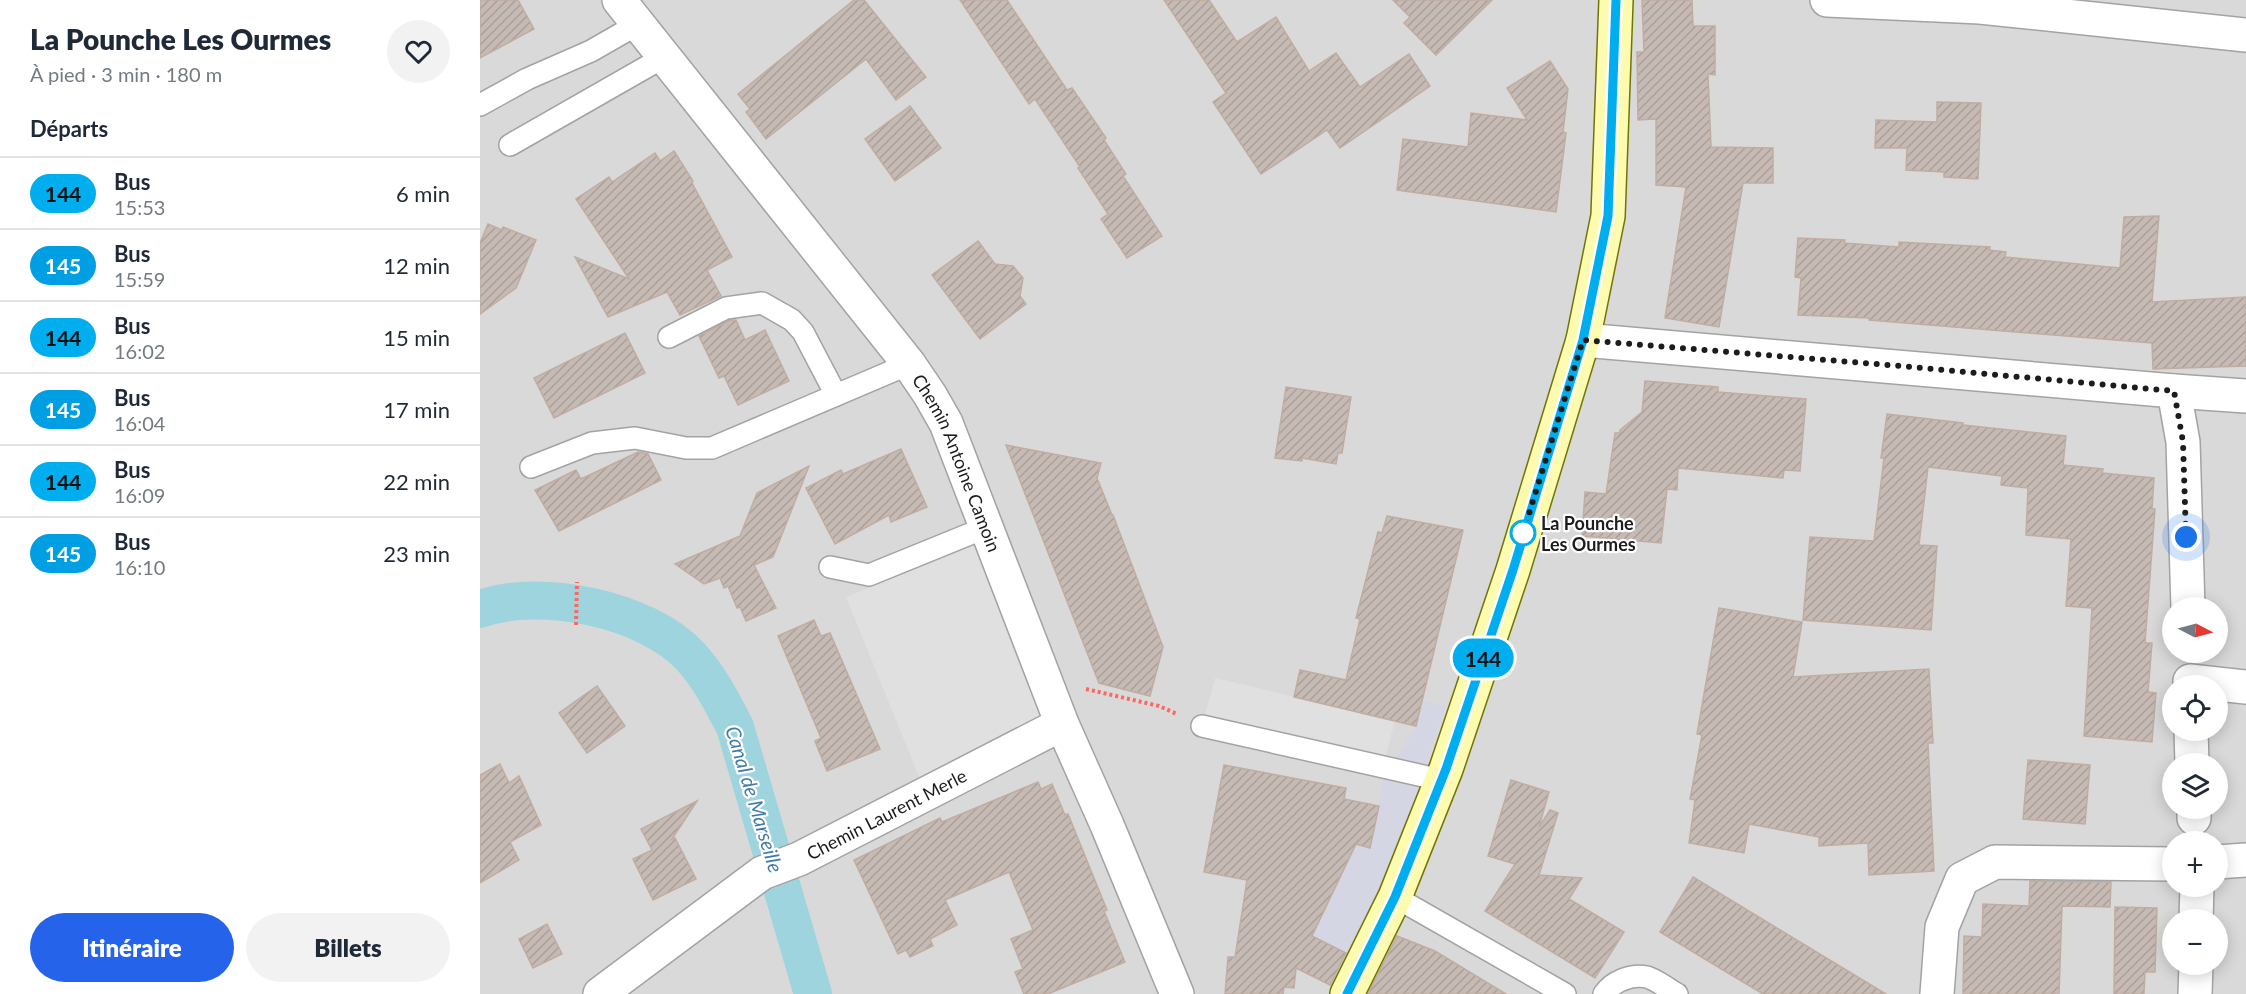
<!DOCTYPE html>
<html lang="fr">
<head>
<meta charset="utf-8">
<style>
	body { margin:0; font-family:Lato,sans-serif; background:#f2f2f3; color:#1f2937; height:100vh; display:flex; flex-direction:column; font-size:22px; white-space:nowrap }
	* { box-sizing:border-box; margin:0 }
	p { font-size:20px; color:#747a83 }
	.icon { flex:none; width:33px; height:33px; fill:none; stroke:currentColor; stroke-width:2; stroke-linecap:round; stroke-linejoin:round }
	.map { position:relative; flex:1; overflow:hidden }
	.sheet { display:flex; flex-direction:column; background:#fff; width:480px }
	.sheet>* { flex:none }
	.badge { padding:0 12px; border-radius:20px; font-size:21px; line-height:39px }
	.needle { width:39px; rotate:96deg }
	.tools { position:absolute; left:1682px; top:597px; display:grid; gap:12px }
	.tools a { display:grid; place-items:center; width:66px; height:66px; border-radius:50%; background:#fff; box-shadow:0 3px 15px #0003; font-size:30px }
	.you { position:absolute; width:30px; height:30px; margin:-15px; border:4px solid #fff; border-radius:50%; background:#1a73e8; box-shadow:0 0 0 9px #1a73e833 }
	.map>.badge { position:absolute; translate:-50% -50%; box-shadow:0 0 0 3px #fff }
	h2 { padding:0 30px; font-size:22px; line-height:54px }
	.round { display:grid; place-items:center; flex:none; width:63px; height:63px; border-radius:32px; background:#f2f2f3 }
	.head { display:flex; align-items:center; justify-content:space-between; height:102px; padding:0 30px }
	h1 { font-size:28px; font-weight:800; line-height:45px }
	.primary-button { display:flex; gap:12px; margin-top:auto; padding:12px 30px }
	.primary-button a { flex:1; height:69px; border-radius:36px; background:#2563eb; color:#fff; font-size:24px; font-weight:800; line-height:69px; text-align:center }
	.primary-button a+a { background:#f2f2f3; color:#1f2937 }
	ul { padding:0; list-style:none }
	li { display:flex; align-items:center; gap:18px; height:72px; padding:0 30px; border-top:2px solid #e0e1e3 }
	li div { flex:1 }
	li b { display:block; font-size:22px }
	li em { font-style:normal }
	li .badge { min-width:66px; font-weight:700; text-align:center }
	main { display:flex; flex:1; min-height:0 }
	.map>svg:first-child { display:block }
	.residential { fill:#dad9d9; fill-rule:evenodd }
	.parking { fill:#e0e0e0 }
	.plaza { fill:#d5d6e4 }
	.water { fill:url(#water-ripples) }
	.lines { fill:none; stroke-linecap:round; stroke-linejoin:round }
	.canal { stroke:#9ed4de; stroke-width:38 }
	.building { fill:url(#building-hatch); stroke:#c0ada2; stroke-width:1.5 }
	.lane-casing { stroke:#a3a3a3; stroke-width:24 }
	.street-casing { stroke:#a3a3a3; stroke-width:36 }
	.secondary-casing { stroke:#717600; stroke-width:36 }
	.path { stroke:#ff6661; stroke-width:4; stroke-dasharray:3 3; stroke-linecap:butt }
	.lane { stroke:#fff; stroke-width:21 }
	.street { stroke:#fff; stroke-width:33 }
	.secondary { stroke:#fcfbb0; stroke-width:33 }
	.line-casing { stroke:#fff; stroke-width:14 }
	.line { stroke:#00adee; stroke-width:9 }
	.walk { stroke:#1c1c1c; stroke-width:6; stroke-dasharray:0 10.8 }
	.stop-dot { fill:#fff; stroke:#00adee; stroke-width:3 }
	.labels { text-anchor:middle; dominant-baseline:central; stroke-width:4.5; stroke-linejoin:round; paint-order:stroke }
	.street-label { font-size:18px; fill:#1c1c1c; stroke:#fff }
	.stop-label { font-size:18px; font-weight:bold; fill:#1c1c1c; stroke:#fff; text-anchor:start }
	.water-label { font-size:20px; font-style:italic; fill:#417ba7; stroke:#fff }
</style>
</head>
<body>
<main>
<section class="sheet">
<div class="head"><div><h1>La Pounche Les Ourmes</h1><p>À pied · 3 min · 180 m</p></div><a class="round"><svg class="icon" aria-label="heart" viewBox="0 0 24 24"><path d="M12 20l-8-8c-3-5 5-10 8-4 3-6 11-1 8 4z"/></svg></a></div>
<h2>Départs</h2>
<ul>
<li><span class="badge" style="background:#00adee;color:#111">144</span><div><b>Bus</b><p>15:53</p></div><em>6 min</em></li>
<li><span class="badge" style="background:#009fe3;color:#fff">145</span><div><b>Bus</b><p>15:59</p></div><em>12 min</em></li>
<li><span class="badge" style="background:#00adee;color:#111">144</span><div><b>Bus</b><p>16:02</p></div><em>15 min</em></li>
<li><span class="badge" style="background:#009fe3;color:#fff">145</span><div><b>Bus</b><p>16:04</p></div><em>17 min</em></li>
<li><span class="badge" style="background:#00adee;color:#111">144</span><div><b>Bus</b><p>16:09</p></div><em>22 min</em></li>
<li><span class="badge" style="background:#009fe3;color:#fff">145</span><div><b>Bus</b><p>16:10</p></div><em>23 min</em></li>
</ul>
<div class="primary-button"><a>Itinéraire</a><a>Billets</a></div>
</section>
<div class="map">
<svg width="1766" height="994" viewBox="0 0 1766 994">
	<defs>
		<pattern id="water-ripples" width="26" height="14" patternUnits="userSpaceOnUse" patternTransform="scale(1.5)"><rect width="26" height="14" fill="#9ed4de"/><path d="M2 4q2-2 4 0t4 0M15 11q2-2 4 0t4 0" fill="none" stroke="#88b5be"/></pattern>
		<pattern id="building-hatch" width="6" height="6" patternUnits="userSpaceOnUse" patternTransform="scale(1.5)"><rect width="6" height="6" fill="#c6bab4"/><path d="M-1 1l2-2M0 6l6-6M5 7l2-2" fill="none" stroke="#aa9f9a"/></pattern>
	</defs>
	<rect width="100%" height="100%" fill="#eee9e1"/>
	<path class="residential" d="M 0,0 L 1766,0 L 1766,994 L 0,994 ZM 1692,608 L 1737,608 L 1737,652 L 1692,652 ZM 1692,686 L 1737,686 L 1737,730 L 1692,730 ZM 1692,764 L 1737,764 L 1737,808 L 1692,808 ZM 1692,842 L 1737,842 L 1737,886 L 1692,886 ZM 1692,920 L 1737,920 L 1737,964 L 1692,964 Z"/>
	<g class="parking">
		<path d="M 494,546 L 560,716 L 442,784 L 366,597 Z"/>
		<path d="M 735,678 L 915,721 L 903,766 L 722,726 Z"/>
	</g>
	<path class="plaza" d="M 942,701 L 966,706 L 933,801 L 901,886 L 869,956 L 844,942 L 831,938 L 876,844 L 890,847 L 903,779 L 936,726 Z"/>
	<path class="water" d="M 68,587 L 91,591 L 88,614 C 57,611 30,613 0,622 L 0,596 Z"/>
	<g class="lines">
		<path class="canal" d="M 0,609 C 60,587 167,609 211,657 C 230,678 242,702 255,727 L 333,994"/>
	</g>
	<g class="building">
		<path d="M 0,0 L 38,0 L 54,29 L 0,58 Z"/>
		<path d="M 374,0 L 384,0 L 446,77 L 416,100 L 386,59 L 286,139 L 266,112 L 270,109 L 258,94 Z"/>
		<path d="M 480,0 L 527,0 L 587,90 L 592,88 L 626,138 L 624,140 L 646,174 L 643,176 L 682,236 L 647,258 L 621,219 L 628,214 L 598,168 L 600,167 L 555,99 L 549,104 Z"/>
		<path d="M 684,0 L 729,0 L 757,42 L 796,17 L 829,71 L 856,53 L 880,87 L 929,54 L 950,86 L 860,148 L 847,130 L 781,174 L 733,102 L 746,93 Z"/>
		<path d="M 913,0 L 1012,0 L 956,55 L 924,23 L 930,17 Z"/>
		<path d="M 1162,0 L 1212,0 L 1213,26 L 1235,26 L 1235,75 L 1228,74 L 1231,147 L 1293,148 L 1293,183 L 1263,183 L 1239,327 L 1185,318 L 1206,187 L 1176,185 L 1176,119 L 1158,120 L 1157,52 L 1164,52 Z"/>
		<path d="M 1070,61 L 1088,89 L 1083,132 L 1086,133 L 1076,212 L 917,190 L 923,139 L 988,147 L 991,113 L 1047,120 L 1027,88 Z"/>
		<path d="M 1457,102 L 1501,103 L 1498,179 L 1464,177 L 1464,172 L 1426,170 L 1427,148 L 1395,148 L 1396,120 L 1457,122 Z"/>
		<path d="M 430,106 L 461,148 L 415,181 L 385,139 Z"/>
		<path d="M 194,151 L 213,181 L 212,183 L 252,257 L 227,270 L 241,296 L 200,315 L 187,292 L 128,317 L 95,257 L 149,279 L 96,199 L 129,177 L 132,182 L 175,153 L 180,161 Z"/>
		<path d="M 1679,216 L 1672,302 L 1766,297 L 1766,366 L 1673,369 L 1672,343 L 1389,320 L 1389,318 L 1318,315 L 1321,278 L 1315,277 L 1318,238 L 1365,240 L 1364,243 L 1419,247 L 1419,242 L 1510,247 L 1509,250 L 1526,252 L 1525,257 L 1640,268 L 1644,217 Z"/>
		<path d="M 8,224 L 22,230 L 23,227 L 56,240 L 36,288 L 0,314 L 0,243 Z"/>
		<path d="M 498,241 L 515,264 L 533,266 L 543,278 L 540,296 L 546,304 L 500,339 L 452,275 Z"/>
		<path d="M 250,320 L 256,320 L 265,340 L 285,330 L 309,381 L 258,405 L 244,376 L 239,378 L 219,336 Z"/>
		<path d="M 145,333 L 165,373 L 74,418 L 54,378 Z"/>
		<path d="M 1165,381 L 1238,387 L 1238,392 L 1326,399 L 1320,471 L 1304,470 L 1303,478 L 1198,468 L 1197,490 L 1187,489 L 1181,543 L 1102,536 L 1105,492 L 1126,494 L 1135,433 L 1140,433 L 1140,430 L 1162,412 Z"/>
		<path d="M 806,387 L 871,397 L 862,453 L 858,453 L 856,464 L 822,458 L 822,461 L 795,458 Z"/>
		<path d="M 1407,414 L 1483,423 L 1483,425 L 1586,436 L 1583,465 L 1623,469 L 1622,473 L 1674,478 L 1672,509 L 1675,509 L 1665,643 L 1672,643 L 1668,692 L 1676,693 L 1672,742 L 1604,736 L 1612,608 L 1586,606 L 1591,539 L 1546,535 L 1548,488 L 1521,485 L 1522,476 L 1448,467 L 1439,545 L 1457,546 L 1451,630 L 1323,620 L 1330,537 L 1394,541 L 1404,458 L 1401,458 Z"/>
		<path d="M 526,445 L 621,463 L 617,478 L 632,515 L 633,515 L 683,647 L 670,696 L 619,683 Z"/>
		<path d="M 421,449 L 447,507 L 411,522 L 409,515 L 355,544 L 326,488 L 361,470 L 363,474 Z"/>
		<path d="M 158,452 L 168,454 L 181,480 L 79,531 L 55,490 L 96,470 L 101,479 Z"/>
		<path d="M 329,466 L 293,557 L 274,565 L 296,608 L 266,621 L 260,607 L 257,608 L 248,586 L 244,588 L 240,578 L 224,584 L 195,564 L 260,536 L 277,493 Z"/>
		<path d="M 907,516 L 983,530 L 936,726 L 814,697 L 820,670 L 866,680 L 880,619 L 876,618 L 898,532 L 902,533 Z"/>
		<path d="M 1239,608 L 1322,622 L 1313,677 L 1449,669 L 1453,743 L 1448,743 L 1454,871 L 1389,875 L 1388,843 L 1339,846 L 1339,837 L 1269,824 L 1264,853 L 1209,843 L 1215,800 L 1210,799 L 1222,735 L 1217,734 Z"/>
		<path d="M 334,620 L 341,636 L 350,633 L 400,749 L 347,771 L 335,741 L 341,738 L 298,636 Z"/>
		<path d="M 117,686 L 145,726 L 107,753 L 79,713 Z"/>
		<path d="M 1548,760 L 1610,765 L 1605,824 L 1543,819 Z"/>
		<path d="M 20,764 L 29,783 L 39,776 L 61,825 L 30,842 L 39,860 L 0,883 L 0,775 Z"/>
		<path d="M 744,765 L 866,788 L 864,799 L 899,806 L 890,848 L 876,844 L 832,936 L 866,953 L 850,985 L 816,968 L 814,988 L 804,987 L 803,994 L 745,994 L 748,957 L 755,957 L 767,880 L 724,872 Z"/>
		<path d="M 1031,780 L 1069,792 L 1059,827 L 1070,810 L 1078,813 L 1059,875 L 1102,878 L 1089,899 L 1144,932 L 1115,978 L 1005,911 L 1035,864 L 1008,856 Z"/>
		<path d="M 558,782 L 561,789 L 572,784 L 585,815 L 588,814 L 627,910 L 624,911 L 645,962 L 568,994 L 544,994 L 535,972 L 543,969 L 531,939 L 553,930 L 529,872 L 465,900 L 477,925 L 450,939 L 453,946 L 430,957 L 426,950 L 418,954 L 374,860 L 460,818 L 462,822 Z"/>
		<path d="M 217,801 L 192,839 L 195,838 L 216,879 L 173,900 L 153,859 L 172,850 L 161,829 Z"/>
		<path d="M 1213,877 L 1348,959 L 1406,994 L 1283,994 L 1248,973 L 1180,932 Z"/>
		<path d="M 1550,881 L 1631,882 L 1630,907 L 1582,906 L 1579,994 L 1483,994 L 1484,936 L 1502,937 L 1503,904 L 1549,906 Z"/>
		<path d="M 1635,907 L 1677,908 L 1675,972 L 1665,972 L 1664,994 L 1634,994 Z"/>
		<path d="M 67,924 L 82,954 L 53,968 L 39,939 Z"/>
		<path d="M 917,936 L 955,951 L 1026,994 L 888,994 Z"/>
	</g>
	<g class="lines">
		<g class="lane-casing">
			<g id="lane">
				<path d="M 0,105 L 47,79 L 111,51 L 158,24"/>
				<path d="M 30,145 L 184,57"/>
				<path d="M 189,337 L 246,308 L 282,303 L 312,320 L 323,332 L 356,395"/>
				<path d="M 51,467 L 112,443 L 155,438 L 206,448 L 232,448 L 429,364"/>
				<path d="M 350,567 L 389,575 L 507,527"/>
				<path d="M 722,726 L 961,780"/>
				<path d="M 915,897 L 1085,994"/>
				<path d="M 1124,994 C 1133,981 1151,974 1167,977 C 1177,980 1188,989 1197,994"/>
			</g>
		</g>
		<g class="street-casing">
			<g id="street">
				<path id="s1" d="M 139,0 L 429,364 L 450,395 L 466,423 L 582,724 L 627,825 L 697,994"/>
				<path d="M 1347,0 L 1500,7 L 1766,35"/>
				<path d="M 1103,340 L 1694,391 L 1766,396"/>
				<path d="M 1694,391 L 1703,442 L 1708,608"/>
				<path d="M 1710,681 L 1766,687"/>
				<path d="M 1711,730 L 1712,764"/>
				<path d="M 1714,808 L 1714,818"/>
				<path d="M 1737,862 L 1766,860"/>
				<path d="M 1716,920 L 1717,886"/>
				<path id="s2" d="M 120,994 L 282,873 L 319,859 L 582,724"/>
				<path d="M 1457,994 L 1462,927 L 1482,879 L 1515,862 L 1692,864"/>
				<path d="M 1715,994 L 1716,964"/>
			</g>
		</g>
		<g class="secondary-casing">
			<path id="secondary" d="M 867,994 L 915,897 L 966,769 L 1033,570 L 1103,340 L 1128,216 L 1136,0"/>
		</g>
		<g class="path">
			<path d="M 96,625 L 97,582"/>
			<path d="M 606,689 L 679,706 L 697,714"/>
		</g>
		<use href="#lane" class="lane"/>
		<use href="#street" class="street"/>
		<use href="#secondary" class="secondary"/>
	</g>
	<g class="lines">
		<g class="line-casing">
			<path id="line" d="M 867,994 L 915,897 L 966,769 L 1033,570 L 1103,340 L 1128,216 L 1136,0"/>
		</g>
		<use href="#line" class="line"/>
		<path class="walk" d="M 1043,533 L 1103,340 L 1420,366 L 1694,391 L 1703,442 L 1706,537"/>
	</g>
	<circle class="stop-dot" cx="1043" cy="533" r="12"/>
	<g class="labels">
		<g class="street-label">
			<text stroke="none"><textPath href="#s1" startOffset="576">Chemin Antoine Camoin</textPath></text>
			<text stroke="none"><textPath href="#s2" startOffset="340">Chemin Laurent Merle</textPath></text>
		</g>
		<g class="stop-label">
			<text x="1061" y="523">La Pounche<tspan x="1061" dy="21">Les Ourmes</tspan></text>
		</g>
		<g class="water-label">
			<text transform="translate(275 799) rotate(73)">Canal de Marseille</text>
		</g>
	</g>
</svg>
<div class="tools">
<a><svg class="needle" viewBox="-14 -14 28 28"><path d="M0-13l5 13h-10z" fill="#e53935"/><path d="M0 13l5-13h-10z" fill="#747a83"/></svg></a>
<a><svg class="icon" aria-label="locate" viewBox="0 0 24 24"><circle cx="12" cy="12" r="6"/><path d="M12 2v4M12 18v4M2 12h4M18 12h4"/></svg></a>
<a><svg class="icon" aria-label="layers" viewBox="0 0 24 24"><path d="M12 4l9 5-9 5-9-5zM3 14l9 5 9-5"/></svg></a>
<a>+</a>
<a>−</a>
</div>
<div class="you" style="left:1706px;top:537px"></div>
<b class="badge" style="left:1003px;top:658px;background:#00adee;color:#111">144</b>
</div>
</main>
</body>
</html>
